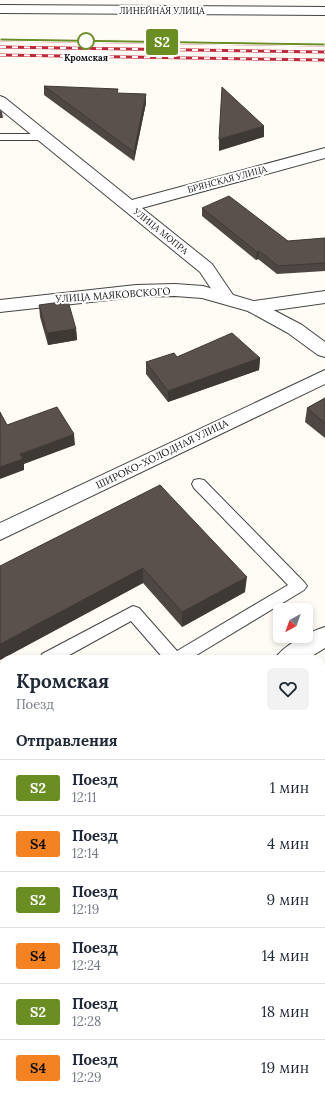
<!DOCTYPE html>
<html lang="ru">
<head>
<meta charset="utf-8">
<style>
	body { margin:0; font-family:Lora,serif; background:#f2f2f3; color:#1f2937; height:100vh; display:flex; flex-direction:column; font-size:15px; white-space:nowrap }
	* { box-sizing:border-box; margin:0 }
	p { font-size:13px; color:#747a83 }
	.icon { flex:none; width:22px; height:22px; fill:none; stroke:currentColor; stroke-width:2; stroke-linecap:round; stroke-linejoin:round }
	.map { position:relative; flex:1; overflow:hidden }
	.sheet { position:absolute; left:0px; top:655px; width:325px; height:448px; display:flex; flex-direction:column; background:#fff; border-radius:12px 12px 0 0; box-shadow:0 2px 6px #0003 }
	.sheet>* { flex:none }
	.badge { padding:0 8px; border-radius:3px; font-size:14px; line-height:26px }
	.needle { width:26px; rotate:220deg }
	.controls { position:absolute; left:273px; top:603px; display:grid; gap:8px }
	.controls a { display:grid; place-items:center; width:40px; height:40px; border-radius:6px; background:#fff; box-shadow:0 2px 6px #0003; font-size:20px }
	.map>.badge { position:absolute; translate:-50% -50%; box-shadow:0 0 0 2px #fff }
	h2 { padding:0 16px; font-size:15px; line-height:36px }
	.round { display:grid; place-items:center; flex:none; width:42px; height:42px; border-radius:6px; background:#f2f2f3 }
	.overview { display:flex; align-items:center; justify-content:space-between; height:68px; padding:0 16px }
	h1 { font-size:19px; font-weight:800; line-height:30px }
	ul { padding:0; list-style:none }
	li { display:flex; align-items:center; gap:12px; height:56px; padding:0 16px; border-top:1px solid #e0e1e3 }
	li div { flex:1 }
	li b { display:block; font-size:15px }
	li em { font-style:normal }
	li .badge { min-width:44px; font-weight:700; text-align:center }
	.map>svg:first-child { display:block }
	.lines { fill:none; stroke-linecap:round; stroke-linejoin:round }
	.service-casing { stroke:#444; stroke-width:2 }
	.minor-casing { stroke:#444; stroke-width:2 }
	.tertiary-casing { stroke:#444; stroke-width:2 }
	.service { fill:#fff; fill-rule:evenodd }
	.minor { fill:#fff; fill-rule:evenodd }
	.tertiary { fill:#fff; fill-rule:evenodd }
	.rail-casing { stroke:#c3273a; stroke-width:3 }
	.rail { stroke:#fff; stroke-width:2; stroke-dasharray:6; stroke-linecap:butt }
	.wall { fill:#4d4642 }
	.shaded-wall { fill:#3f3936 }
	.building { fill:#5a514d; stroke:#3f3936 }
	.line { fill:#6b8e23; stroke:#fff }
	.stop-dot { fill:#fff; stroke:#6b8e23; stroke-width:2 }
	.labels { text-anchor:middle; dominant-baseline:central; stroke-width:4; stroke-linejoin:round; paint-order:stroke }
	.far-street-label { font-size:9px; fill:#111; stroke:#fff }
	.far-stop-label { font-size:9px; font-weight:bold; fill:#111; stroke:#fff }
	.street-label { font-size:10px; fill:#111; stroke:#fff }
</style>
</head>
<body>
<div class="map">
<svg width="325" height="1103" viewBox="0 0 325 1103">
	<rect width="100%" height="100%" fill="#fffcf5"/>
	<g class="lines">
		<g class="service-casing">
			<g id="service">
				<path d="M 0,134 L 43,134 L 48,137 L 43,140 L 0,140 Z"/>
				<path d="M 199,479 L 204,480 L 304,582 L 307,586 L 304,590 L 190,659 L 164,659 L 131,621 L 62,659 L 40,659 L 42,654 L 133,606 L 139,608 L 177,651 L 288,585 L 194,488 L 192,484 L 194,480 Z"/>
				<path d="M 4,676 L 4,690 L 0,692 L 0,678 Z"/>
				<path d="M 321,827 L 325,828 L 325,848 L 321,847 Z"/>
				<path d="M 325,889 L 325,910 L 321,912 L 321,891 Z"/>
				<path d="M 321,957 L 325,959 L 325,982 L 321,980 Z"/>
				<path d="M 325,1092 L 325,1103 L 313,1103 L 314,1099 L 321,1099 L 321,1093 Z"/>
				<path d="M 16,1099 L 41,1099 L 40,1103 L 15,1103 Z"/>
			</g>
		</g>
		<g class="minor-casing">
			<g id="minor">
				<path d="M 0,5 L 325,7 L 325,15 L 0,13 Z"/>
				<path d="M 0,96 L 5,98 L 132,200 L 325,148 L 325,158 L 142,208 L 212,264 L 235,298 L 232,302 L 226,304 L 220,302 L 200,272 L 0,109 Z"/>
				<path d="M 325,291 L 325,303 L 254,313 L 248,311 L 245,307 L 248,303 L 254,301 Z"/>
				<path d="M 325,370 L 325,384 L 0,540 L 0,523 Z"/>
				<path d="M 325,627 L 325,648 L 307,659 L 275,659 C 282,646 311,631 325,627 Z"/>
				<path d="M 4,818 L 4,844 L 0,845 L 0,820 Z"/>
			</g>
		</g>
		<g class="tertiary-casing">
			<path id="tertiary" d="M 175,284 L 203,286 L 260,303 L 302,325 L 325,342 L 325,357 L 318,355 L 288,333 L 248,311 L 202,298 L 175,296 L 136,297 L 0,312 L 0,300 L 136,285 Z"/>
		</g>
		<use href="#service" class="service"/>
		<use href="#minor" class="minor"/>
		<use href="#tertiary" class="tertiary"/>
		<g class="rail-casing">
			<g id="rail">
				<path d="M 0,40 L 325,45"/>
				<path d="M 0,47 L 325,52"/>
				<path d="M 0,55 L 325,60"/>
			</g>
		</g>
		<use href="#rail" class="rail"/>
	</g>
	<g class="wall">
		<path d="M 44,86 L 118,93 L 146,103 L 134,161 L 44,95 Z"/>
		<path d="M 0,110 L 2,112 L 3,118 L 0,118 Z"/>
		<path d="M 202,208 L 288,241 L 325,238 L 325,271 L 277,274 L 258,259 L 256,260 L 202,216 Z"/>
		<path d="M 39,305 L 76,329 L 77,340 L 48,345 L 40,317 Z"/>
		<path d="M 177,357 L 260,358 L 259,370 L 168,402 L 146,374 L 146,362 Z"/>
		<path d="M 325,398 L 325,438 L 305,422 L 307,408 Z"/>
		<path d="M 160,485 L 245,592 L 182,627 L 143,583 L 0,660 Z"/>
		<path d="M 325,718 L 325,766 L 321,762 L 321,720 Z"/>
	</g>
	<g class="shaded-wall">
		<path d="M 146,94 L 146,103 L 134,161 L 134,152 Z"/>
		<path d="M 264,126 L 264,137 L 219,151 L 219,139 Z"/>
		<path d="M 259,251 L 258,259 L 256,260 L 257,252 Z"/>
		<path d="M 76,329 L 77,340 L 48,345 L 47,333 Z"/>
		<path d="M 260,358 L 259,370 L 168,402 L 168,391 Z"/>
		<path d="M 74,434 L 75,445 L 24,464 L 24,470 L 0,479 L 0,467 L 20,454 Z"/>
		<path d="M 143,568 L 143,583 L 0,660 L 0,644 Z"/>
		<path d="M 247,577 L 245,592 L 182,627 L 182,612 Z"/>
		<path d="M 4,1039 L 4,1051 L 0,1054 L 0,1041 Z"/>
	</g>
	<g class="building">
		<path d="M 44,86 L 118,89 L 117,93 L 146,94 L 134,152 Z"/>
		<path d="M 222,87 L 264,126 L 219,139 Z"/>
		<path d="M 229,196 L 288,241 L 325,238 L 325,263 L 278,266 L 259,251 L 257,252 L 202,208 Z"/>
		<path d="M 68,301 L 76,329 L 47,333 L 39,305 Z"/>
		<path d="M 232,333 L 260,358 L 168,391 L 146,362 L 174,353 L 177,357 Z"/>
		<path d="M 325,398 L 325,423 L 307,408 Z"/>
		<path d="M 57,407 L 74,434 L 20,454 L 23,459 L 0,467 L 0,412 L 7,425 Z"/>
		<path d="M 160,485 L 247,577 L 182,612 L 143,568 L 0,644 L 0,566 Z"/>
		<path d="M 325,718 L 325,759 L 321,754 L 321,720 Z"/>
		<path d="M 4,921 L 4,1039 L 0,1041 L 0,923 Z"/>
	</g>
	<path class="line" d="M 0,38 L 325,43 L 325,46 L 0,41 Z"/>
	<circle class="stop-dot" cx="86" cy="41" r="8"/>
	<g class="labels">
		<g class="far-street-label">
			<text x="162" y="10">ЛИНЕЙНАЯ УЛИЦА</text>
			<text transform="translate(227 179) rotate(-15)">БРЯНСКАЯ УЛИЦА</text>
			<text transform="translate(161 231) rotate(39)">УЛИЦА МОПРА</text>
		</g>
		<g class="far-stop-label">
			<text x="86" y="57">Кромская</text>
		</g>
		<g class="street-label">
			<text transform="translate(113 295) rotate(-4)">УЛИЦА МАЯКОВСКОГО</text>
			<text transform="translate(162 454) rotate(-26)">ШИРОКО-ХОЛОДНАЯ УЛИЦА</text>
		</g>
	</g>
</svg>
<div class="controls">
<a><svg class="needle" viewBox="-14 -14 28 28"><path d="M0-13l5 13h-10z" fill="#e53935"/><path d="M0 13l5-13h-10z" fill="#747a83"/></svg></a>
</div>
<b class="badge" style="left:162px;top:42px;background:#6b8e23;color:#fff">S2</b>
<section class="sheet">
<div class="overview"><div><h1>Кромская</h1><p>Поезд</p></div><a class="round"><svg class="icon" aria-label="heart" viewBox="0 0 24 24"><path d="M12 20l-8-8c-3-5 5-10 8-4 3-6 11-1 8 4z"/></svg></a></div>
<h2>Отправления</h2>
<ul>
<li><span class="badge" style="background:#6b8e23;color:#fff">S2</span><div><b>Поезд</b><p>12:11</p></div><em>1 мин</em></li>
<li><span class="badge" style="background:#f58220;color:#111">S4</span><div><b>Поезд</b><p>12:14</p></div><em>4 мин</em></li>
<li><span class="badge" style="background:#6b8e23;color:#fff">S2</span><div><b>Поезд</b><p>12:19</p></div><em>9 мин</em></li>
<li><span class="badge" style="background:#f58220;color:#111">S4</span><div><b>Поезд</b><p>12:24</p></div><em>14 мин</em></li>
<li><span class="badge" style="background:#6b8e23;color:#fff">S2</span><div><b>Поезд</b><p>12:28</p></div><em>18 мин</em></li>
<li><span class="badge" style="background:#f58220;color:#111">S4</span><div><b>Поезд</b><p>12:29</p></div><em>19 мин</em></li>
</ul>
</section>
</div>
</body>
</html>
